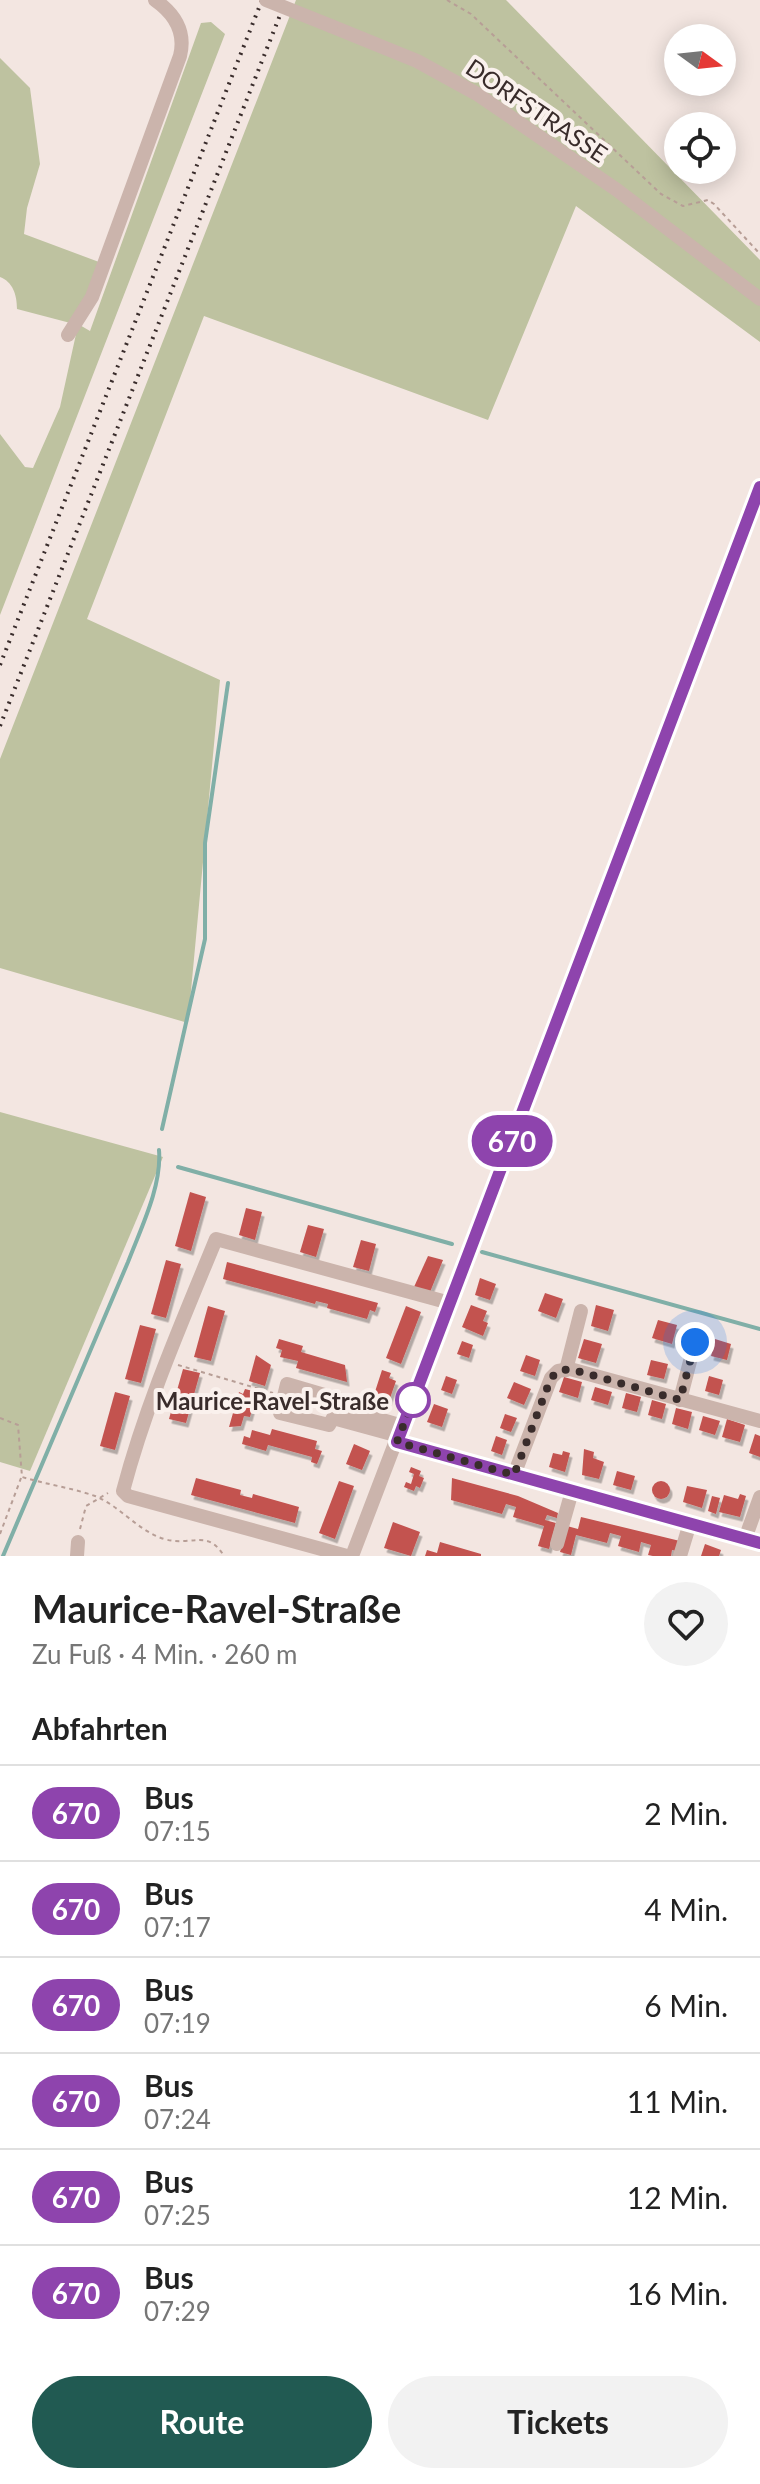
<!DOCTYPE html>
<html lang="de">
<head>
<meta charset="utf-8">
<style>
	body { margin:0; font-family:Lato,sans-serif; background:#f2f2f2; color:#222; height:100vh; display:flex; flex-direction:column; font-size:30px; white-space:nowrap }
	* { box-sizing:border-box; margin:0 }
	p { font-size:26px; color:#767676 }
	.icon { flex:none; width:44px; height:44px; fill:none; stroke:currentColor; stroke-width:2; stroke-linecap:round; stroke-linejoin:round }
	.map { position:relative; height:1556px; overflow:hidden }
	.details { display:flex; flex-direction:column; background:#fff; flex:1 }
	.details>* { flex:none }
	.badge { padding:0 16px; border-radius:26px; font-size:28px; line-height:52px }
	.needle { width:52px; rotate:105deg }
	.controls { position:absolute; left:664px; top:24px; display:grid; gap:16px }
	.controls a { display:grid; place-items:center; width:72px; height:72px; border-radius:50%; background:#fff; box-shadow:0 4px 20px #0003; font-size:40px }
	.you { position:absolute; width:40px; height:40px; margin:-20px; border:6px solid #fff; border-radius:50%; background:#1a73e8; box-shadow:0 0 0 12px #1a73e833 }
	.map>.badge { position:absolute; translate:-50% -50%; box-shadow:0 0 0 4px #fff }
	h2 { padding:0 32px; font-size:30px; line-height:72px }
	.round { display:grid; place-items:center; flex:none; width:84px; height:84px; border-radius:42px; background:#f2f2f2 }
	.summary { display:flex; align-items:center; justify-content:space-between; height:136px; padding:0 32px }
	h1 { font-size:38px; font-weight:700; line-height:60px }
	.primary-button { display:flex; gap:16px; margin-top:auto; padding:16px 32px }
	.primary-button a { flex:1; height:92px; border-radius:48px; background:#215a52; color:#fff; font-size:32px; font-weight:700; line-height:92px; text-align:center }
	.primary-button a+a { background:#f2f2f2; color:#222 }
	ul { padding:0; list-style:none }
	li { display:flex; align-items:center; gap:24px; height:96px; padding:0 32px; border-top:2px solid #e0e0e0 }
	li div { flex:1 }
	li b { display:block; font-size:30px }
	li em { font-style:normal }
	li .badge { min-width:88px; font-weight:700; text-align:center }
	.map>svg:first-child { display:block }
	.green { fill:#bec2a0 }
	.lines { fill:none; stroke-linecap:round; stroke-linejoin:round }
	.stream { stroke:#80afa7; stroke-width:4 }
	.building { fill:#c3524f; filter:url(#shadow) }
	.path { stroke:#b79e96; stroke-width:2; stroke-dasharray:4 4; stroke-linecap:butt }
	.minor { stroke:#cbb4ac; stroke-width:14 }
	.rail { stroke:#392c2b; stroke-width:4; stroke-dasharray:2 6; stroke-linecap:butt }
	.minor-bridge { stroke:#cbb4ac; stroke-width:14 }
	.line-casing { stroke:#fff; stroke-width:18 }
	.line { stroke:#8e44ad; stroke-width:12 }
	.walk { stroke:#392c2b; stroke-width:8; stroke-dasharray:0 14.4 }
	.stop-dot { fill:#fff; stroke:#8e44ad; stroke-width:4 }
	.labels { text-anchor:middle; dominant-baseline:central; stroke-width:8; stroke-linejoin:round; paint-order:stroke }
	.street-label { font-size:24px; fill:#392c2b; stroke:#faf1ed }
	.stop-label { font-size:24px; font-weight:bold; fill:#392c2b; stroke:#faf1ed; text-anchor:end }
</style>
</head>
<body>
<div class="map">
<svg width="760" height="1556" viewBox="0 0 760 1556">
	<defs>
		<filter id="shadow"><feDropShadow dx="2.5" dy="4.5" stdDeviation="0" flood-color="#0004"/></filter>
	</defs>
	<rect width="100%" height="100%" fill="#f3e6e1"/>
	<g class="green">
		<path d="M 296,0 L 506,0 L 760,260 L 760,342 L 576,206 L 488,420 L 204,316 L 87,619 L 220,680 L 188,1023 L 0,968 L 0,759 Z"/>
		<path d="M 211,22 L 225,34 L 0,615 L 0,434 L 25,467 L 33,468 L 60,407 L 78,325 L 17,309 C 17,295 13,282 0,277 L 0,58 L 30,88 L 40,164 L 27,208 L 24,234 L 99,262 L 78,324 L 90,331 L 201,23 Z"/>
		<path d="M 0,1112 L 163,1157 L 30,1471 L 0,1462 Z"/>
	</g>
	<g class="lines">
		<g class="stream">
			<path d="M 162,1129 L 205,939 L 205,843 L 228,683"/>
			<path d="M 178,1167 L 452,1244"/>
			<path d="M 482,1252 L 760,1329"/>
			<path d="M 3,1556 L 128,1262 C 141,1228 162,1186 159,1150"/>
		</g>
	</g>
	<g class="building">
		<path d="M 190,1192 L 206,1197 L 191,1251 L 175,1246 Z"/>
		<path d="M 246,1208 L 262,1212 L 255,1240 L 239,1235 Z"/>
		<path d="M 308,1225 L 324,1229 L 316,1257 L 300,1252 Z"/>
		<path d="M 361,1240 L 376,1244 L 369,1271 L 353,1267 Z"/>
		<path d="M 428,1256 L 443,1260 L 430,1292 L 414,1287 Z"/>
		<path d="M 166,1260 L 181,1264 L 166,1318 L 151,1314 Z"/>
		<path d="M 227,1262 L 378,1303 L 375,1312 L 370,1310 L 367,1319 L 327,1308 L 328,1304 L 316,1301 L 315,1304 L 223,1279 Z"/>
		<path d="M 480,1278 L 496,1284 L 490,1300 L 475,1295 Z"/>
		<path d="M 545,1293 L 563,1299 L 556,1318 L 538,1311 Z"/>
		<path d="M 471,1305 L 487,1311 L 483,1321 L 488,1323 L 483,1336 L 462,1327 Z"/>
		<path d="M 596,1305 L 614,1310 L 608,1331 L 591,1326 Z"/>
		<path d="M 208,1306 L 225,1311 L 211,1361 L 194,1357 Z"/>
		<path d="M 406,1306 L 421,1312 L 401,1364 L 386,1358 Z"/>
		<path d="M 658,1320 L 677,1325 L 672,1344 L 652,1338 Z"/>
		<path d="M 140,1325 L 156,1329 L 141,1383 L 125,1379 Z"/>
		<path d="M 279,1339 L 303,1346 L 301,1352 L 345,1365 L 347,1382 L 296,1368 L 298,1361 L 280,1357 L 282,1350 L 276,1348 Z"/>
		<path d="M 584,1339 L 602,1344 L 596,1363 L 578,1358 Z"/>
		<path d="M 715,1339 L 731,1344 L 727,1360 L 711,1356 Z"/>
		<path d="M 462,1341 L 473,1345 L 469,1358 L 457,1354 Z"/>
		<path d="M 256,1355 L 271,1365 L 265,1386 L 249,1381 Z"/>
		<path d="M 526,1355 L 540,1360 L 535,1376 L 520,1371 Z"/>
		<path d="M 651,1360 L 668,1364 L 664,1379 L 647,1375 Z"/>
		<path d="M 183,1369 L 200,1373 L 186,1423 L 169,1419 Z"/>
		<path d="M 382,1370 L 391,1373 L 389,1378 L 396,1381 L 389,1401 L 381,1398 L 379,1404 L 372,1401 Z"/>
		<path d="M 446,1376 L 457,1380 L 452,1394 L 441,1390 Z"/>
		<path d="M 709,1376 L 723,1380 L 719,1395 L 705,1391 Z"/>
		<path d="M 564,1377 L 582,1382 L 578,1398 L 559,1392 Z"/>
		<path d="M 514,1382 L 531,1389 L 524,1405 L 507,1398 Z"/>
		<path d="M 595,1387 L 612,1392 L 608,1405 L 591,1400 Z"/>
		<path d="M 245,1389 L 257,1392 L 250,1417 L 244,1416 L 241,1426 L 229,1427 L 239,1392 L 243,1394 Z"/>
		<path d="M 115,1392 L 130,1396 L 115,1450 L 100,1446 Z"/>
		<path d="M 626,1393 L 641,1397 L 637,1412 L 622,1408 Z"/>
		<path d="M 652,1400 L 666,1404 L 662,1419 L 648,1415 Z"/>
		<path d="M 434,1404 L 448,1409 L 442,1427 L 427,1422 Z"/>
		<path d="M 676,1408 L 692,1412 L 688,1429 L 672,1424 Z"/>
		<path d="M 505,1414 L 517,1418 L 511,1432 L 500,1428 Z"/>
		<path d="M 703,1416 L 720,1421 L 715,1435 L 699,1430 Z"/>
		<path d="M 727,1419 L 745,1425 L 740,1442 L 722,1437 Z"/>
		<path d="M 272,1429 L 317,1441 L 315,1449 L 322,1451 L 317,1464 L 311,1462 L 312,1457 L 268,1445 L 266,1451 L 242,1444 L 244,1436 L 250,1438 L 252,1430 L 270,1435 Z"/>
		<path d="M 755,1434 L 760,1436 L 760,1457 L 749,1453 Z"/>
		<path d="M 496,1436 L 507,1440 L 502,1455 L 491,1451 Z"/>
		<path d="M 354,1444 L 370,1451 L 362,1470 L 346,1464 Z"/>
		<path d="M 584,1449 L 594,1452 L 593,1458 L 604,1462 L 599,1479 L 582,1475 Z"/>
		<path d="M 563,1451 L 570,1453 L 565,1472 L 549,1467 L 553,1453 L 562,1455 Z"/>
		<path d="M 411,1467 L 421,1471 L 419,1476 L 424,1478 L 420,1488 L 416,1486 L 414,1491 L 404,1487 L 406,1482 L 411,1484 L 414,1474 L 409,1472 Z"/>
		<path d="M 617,1471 L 635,1476 L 631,1490 L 613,1485 Z"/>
		<path d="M 196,1478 L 241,1490 L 240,1495 L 252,1498 L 253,1494 L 299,1507 L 295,1523 L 191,1495 Z"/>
		<path d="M 452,1478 L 518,1496 L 558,1513 L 557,1518 L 547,1515 L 545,1520 L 556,1523 L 549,1549 L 538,1546 L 544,1526 L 513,1517 L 516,1507 L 506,1504 L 502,1514 L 451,1500 Z"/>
		<circle cx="661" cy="1490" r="9"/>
		<path d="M 339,1481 L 354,1486 L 335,1539 L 319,1533 Z"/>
		<path d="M 687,1486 L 707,1490 L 702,1508 L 683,1502 Z"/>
		<path d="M 740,1494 L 746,1496 L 740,1517 L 719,1512 L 724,1495 L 738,1499 Z"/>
		<path d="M 712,1496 L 720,1498 L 716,1514 L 708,1511 Z"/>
		<path d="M 581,1517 L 680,1541 L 677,1551 L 672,1550 L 671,1556 L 653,1556 L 648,1555 L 651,1545 L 641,1542 L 639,1552 L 618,1546 L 621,1536 L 610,1533 L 607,1543 L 576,1535 L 571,1555 L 560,1552 L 567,1526 L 578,1529 Z"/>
		<path d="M 393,1522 L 420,1532 L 411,1556 L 384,1548 Z"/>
		<path d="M 440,1542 L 481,1554 L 481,1556 L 425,1556 L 427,1550 L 437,1553 Z"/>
		<path d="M 705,1544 L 721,1550 L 719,1556 L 701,1556 Z"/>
	</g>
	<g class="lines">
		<g class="path">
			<path d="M 447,0 L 471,14 L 661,194 L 683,206 L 708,200 L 714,204 L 760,254"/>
			<path d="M 178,1365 L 273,1393"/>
			<path d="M 0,1418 L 18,1425 L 22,1477 C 45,1484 72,1488 95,1496 C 120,1506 138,1531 164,1539 C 192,1547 207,1528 224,1556"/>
			<path d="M 80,1529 L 86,1506 L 108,1493"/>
			<path d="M 0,1534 L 21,1478"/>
		</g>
		<g class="minor">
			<path d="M 331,26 L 417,61 L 477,94 L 617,190 L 760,299"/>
			<path d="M 68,335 L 92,297 L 180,56 C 186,32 175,14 155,0"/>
			<path d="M 566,1370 L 581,1311"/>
			<path d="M 680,1400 L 695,1342"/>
			<path d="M 399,1436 L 333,1418 L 329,1425 L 280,1413 L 287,1384 L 338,1399 L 337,1407 L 403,1426"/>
			<path d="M 397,1442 L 760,1543"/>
			<path d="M 514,1475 L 551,1378 L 558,1371 L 570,1369 L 760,1421"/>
			<path d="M 745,1539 L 760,1497"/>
			<path d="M 557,1544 L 572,1491"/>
			<path d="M 77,1556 L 78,1542"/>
			<path d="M 347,1556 L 128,1496 L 123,1491 C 146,1404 182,1322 216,1239 L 450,1303"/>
			<path d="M 352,1556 L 760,487"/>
			<path d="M 680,1556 L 690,1523"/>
		</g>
		<g class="rail">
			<path d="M 0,665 L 262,0"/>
			<path d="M 0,726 L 286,0"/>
		</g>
		<path class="minor-bridge" d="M 266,0 L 331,26"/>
	</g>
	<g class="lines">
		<g class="line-casing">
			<path id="line" d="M 760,487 L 397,1442 L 760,1543"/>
		</g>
		<use href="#line" class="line"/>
		<path class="walk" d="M 413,1400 L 397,1442 L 514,1475 L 551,1378 L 558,1371 L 570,1369 L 680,1400 L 695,1342"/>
	</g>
	<circle class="stop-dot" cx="413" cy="1400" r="16"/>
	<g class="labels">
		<g class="street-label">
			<text transform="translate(537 110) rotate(34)">DORFSTRASSE</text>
		</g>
		<g class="stop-label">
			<text x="389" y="1400">Maurice-Ravel-Straße</text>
		</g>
	</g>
</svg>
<div class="controls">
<a><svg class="needle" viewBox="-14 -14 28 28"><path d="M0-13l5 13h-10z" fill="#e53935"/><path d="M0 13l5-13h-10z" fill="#767676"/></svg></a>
<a><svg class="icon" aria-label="locate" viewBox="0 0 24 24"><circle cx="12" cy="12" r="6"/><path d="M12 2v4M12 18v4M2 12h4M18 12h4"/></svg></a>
</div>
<div class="you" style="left:695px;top:1342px"></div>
<b class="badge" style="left:512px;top:1141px;background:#8e44ad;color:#fff">670</b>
</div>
<section class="details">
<div class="summary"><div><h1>Maurice-Ravel-Straße</h1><p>Zu Fuß · 4 Min. · 260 m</p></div><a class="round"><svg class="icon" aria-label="heart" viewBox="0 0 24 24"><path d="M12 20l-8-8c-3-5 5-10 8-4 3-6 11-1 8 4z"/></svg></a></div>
<h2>Abfahrten</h2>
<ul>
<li><span class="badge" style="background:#8e44ad;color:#fff">670</span><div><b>Bus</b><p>07:15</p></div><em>2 Min.</em></li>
<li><span class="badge" style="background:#8e44ad;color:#fff">670</span><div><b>Bus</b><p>07:17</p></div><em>4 Min.</em></li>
<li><span class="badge" style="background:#8e44ad;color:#fff">670</span><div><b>Bus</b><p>07:19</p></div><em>6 Min.</em></li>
<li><span class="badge" style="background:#8e44ad;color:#fff">670</span><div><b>Bus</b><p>07:24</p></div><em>11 Min.</em></li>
<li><span class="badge" style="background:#8e44ad;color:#fff">670</span><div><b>Bus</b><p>07:25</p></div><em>12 Min.</em></li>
<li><span class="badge" style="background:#8e44ad;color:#fff">670</span><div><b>Bus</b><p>07:29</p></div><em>16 Min.</em></li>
</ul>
<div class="primary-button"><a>Route</a><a>Tickets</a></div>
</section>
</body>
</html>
